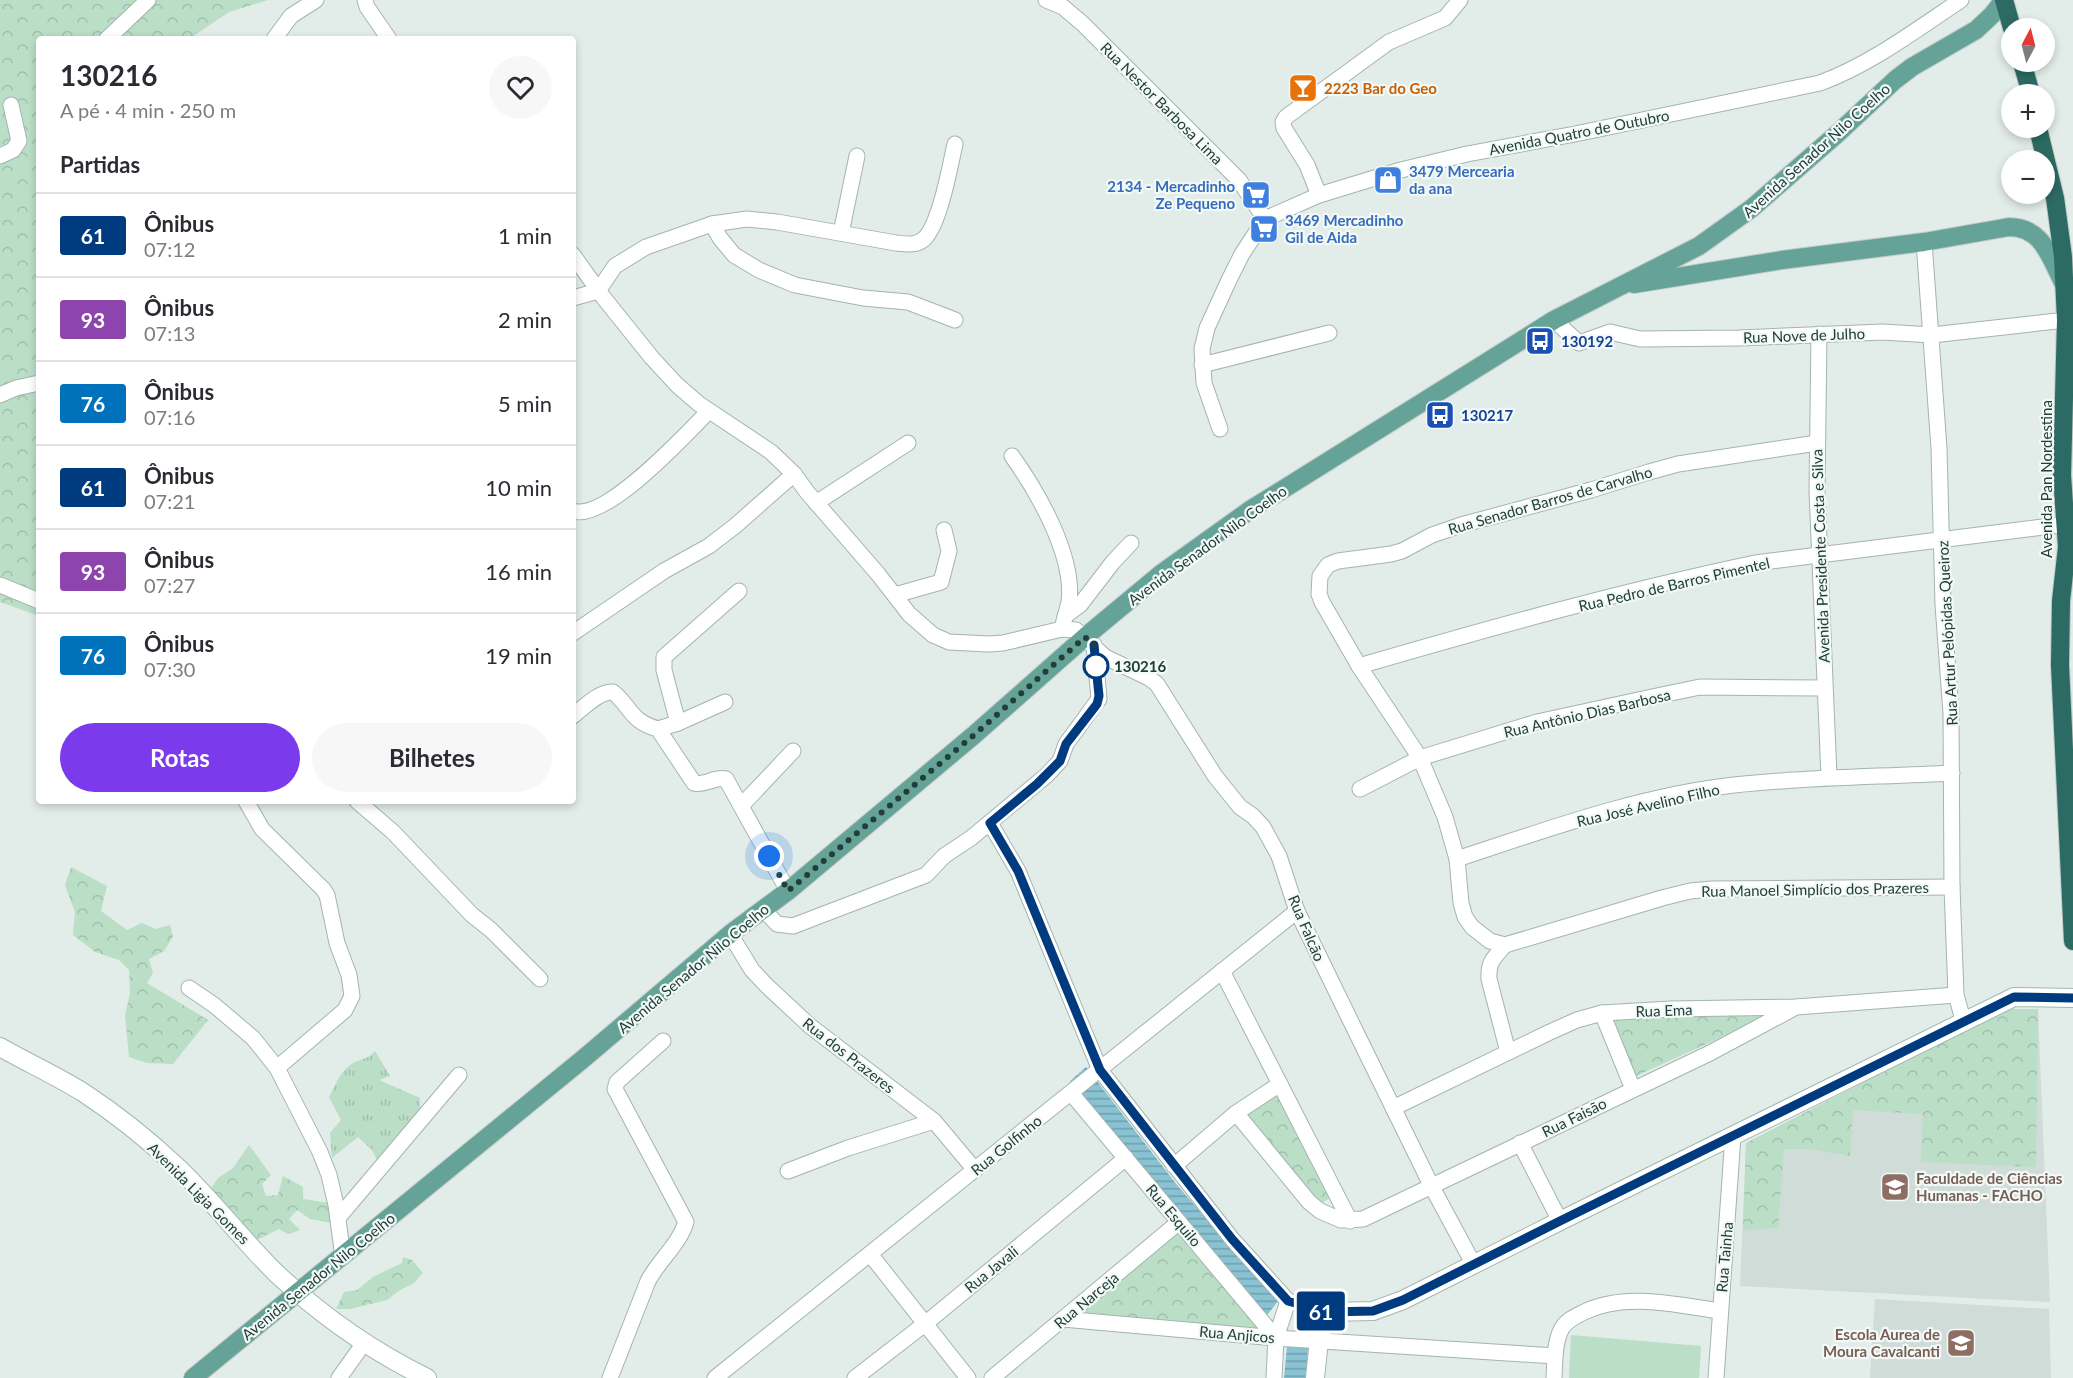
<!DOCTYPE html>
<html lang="pt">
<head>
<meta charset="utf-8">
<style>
	body { margin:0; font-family:Lato,sans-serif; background:#f7f7f7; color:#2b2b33; height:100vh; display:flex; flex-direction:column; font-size:22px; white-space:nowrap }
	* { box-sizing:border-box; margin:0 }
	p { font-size:20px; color:#7c7c81 }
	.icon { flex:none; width:33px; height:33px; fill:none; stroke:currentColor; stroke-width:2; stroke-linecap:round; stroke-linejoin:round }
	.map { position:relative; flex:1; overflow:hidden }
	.details { position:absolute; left:36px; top:36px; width:540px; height:768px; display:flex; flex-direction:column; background:#fff; border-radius:6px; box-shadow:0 3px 9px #0003 }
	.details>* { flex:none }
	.badge { padding:0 12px; border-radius:4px; font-size:21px; line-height:39px }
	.needle { width:39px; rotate:7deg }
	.fabs { position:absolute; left:2001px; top:18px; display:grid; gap:12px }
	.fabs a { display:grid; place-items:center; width:54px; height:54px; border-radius:50%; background:#fff; box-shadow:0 3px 9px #0003; font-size:30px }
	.you { position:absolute; width:30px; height:30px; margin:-15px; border:4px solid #fff; border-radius:50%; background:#1a73e8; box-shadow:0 0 0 9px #1a73e833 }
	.map>.badge { position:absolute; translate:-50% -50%; box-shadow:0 0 0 3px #fff }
	h2 { padding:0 24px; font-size:22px; line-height:54px }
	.round { display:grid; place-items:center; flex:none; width:63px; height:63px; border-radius:32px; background:#f7f7f7 }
	.overview { display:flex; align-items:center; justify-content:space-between; height:102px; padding:0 24px }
	h1 { font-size:28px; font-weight:700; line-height:45px }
	.action { display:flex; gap:12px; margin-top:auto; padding:12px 24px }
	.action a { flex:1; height:69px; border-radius:36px; background:#7c3aed; color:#fff; font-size:24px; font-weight:700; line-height:69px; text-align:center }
	.action a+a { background:#f7f7f7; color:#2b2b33 }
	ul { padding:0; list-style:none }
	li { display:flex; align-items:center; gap:18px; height:84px; padding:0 24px; border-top:2px solid #e1e1e2 }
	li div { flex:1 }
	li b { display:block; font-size:22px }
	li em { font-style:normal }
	li .badge { min-width:66px; font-weight:700; text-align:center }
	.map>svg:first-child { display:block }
	.built { fill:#d0dcd7 }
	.grass { fill:url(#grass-tufts) }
	.forest { fill:url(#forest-crowns) }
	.garden { fill:#badec6 }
	.water { fill:url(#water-rules) }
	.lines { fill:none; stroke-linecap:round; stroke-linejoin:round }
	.street-casing { stroke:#a4b4b0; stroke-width:17 }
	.secondary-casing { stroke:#a0b8b1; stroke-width:20 }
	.primary-casing { stroke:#c1c9c7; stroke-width:20 }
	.highway-casing { stroke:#c1c9c7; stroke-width:20 }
	.street { stroke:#fff; stroke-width:15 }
	.secondary { stroke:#fff; stroke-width:18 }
	.primary { stroke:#65a398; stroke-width:18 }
	.highway { stroke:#2c6b63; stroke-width:18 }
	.line-casing { stroke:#fff; stroke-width:14 }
	.line { stroke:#003b80; stroke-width:9 }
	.walk { stroke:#213e38; stroke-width:6; stroke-dasharray:0 10.8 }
	.stop-dot { fill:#fff; stroke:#003b80; stroke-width:3 }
	.labels { text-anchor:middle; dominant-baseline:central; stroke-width:4.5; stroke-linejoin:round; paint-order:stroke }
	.food-label { font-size:15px; font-weight:bold; fill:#c56008; stroke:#f2f9f6; text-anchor:start }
	.street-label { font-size:15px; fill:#213e38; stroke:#f2f9f6 }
	.shop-label { font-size:15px; font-weight:bold; fill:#366cbe; stroke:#f2f9f6; text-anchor:start }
	.transit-label { font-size:15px; font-weight:bold; fill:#164399; stroke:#f2f9f6; text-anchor:start }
	.stop-label { font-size:15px; font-weight:bold; fill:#213e38; stroke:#f2f9f6; text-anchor:start }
	.education-label { font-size:15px; font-weight:bold; fill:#785e54; stroke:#f2f9f6; text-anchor:start }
</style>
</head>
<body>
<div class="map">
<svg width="2073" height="1378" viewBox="0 0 2073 1378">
	<defs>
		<pattern id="grass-tufts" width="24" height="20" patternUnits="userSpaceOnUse" patternTransform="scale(1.5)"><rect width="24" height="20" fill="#badec6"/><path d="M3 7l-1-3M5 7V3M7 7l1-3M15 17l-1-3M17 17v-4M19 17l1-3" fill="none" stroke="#a0c0ab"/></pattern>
		<pattern id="forest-crowns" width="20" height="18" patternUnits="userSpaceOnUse" patternTransform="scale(1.5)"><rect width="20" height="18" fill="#badec6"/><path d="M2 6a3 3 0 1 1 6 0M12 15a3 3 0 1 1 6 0" fill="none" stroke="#a0c0ab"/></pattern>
		<pattern id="water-rules" width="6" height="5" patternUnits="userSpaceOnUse" patternTransform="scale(1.5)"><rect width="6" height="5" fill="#88c2d3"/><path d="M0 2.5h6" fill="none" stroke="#6f9fac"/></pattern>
	</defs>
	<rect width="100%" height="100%" fill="#e2ece8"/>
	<g class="built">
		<path d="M 2006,1009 L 2038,1009 L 2050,1302 L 1740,1286 L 1746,1143 Z"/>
		<path d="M 1875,1299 L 2049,1309 L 2051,1378 L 1870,1378 Z"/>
	</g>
	<path class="grass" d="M 375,1051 L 390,1076 L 379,1080 L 420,1098 L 420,1110 L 377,1160 L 372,1150 L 358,1137 L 332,1158 L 330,1133 L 341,1120 L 329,1097 C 336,1084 341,1069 355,1062 C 364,1058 368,1059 375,1051 Z"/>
	<g class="forest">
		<path d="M 0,0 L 268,0 L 229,12 L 189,39 L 39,39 L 39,616 L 0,602 Z"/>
		<path d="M 71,867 L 107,886 L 101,911 L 127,930 L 142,923 L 156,929 L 170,925 L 173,937 L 164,951 L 149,959 L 153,973 L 147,983 L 208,1020 L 173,1064 L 147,1063 L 129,1057 L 125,1015 L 130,993 L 129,970 L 119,960 L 95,952 L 73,935 L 75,912 L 65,885 Z"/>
		<path d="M 2006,1009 L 2038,1009 L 2036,1167 L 1921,1162 L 1923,1114 L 1853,1110 L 1850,1156 L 1811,1149 L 1784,1149 L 1778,1228 L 1743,1230 L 1746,1143 Z"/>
		<path d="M 1781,1010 L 1634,1077 L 1612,1017 Z"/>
		<path d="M 1278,1090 L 1330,1198 L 1320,1204 L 1246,1116 Z"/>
		<path d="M 249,1145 L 271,1175 L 262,1184 L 266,1196 L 278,1195 L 283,1176 L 303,1187 L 303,1199 L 330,1203 L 331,1223 L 310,1219 L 297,1210 L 289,1219 L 300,1230 L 288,1234 L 279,1229 L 257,1240 L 210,1190 L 218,1178 L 233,1168 Z"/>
		<path d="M 1177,1229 L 1262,1333 L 1074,1318 Z"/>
		<path d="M 403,1257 L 412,1260 L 423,1273 L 414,1283 L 400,1290 L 387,1300 L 350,1309 L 336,1309 L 344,1292 L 357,1290 L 373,1277 L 402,1263 Z"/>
	</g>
	<path class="garden" d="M 1571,1335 L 1701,1346 L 1699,1378 L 1569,1378 Z"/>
	<g class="water">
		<path d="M 1086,1067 L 1177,1185 L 1278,1301 L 1265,1318 L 1070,1081 Z"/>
		<path d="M 1287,1346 L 1308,1348 L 1306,1378 L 1284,1378 Z"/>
	</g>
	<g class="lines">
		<g class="street-casing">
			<g id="street">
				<path d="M 365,0 L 367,7 L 389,39"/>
				<path d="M 1046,0 L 1063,7 L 1083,24 L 1239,180 L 1265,219"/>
				<path d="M 107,39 L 148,0"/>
				<path d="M 274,39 L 291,16 L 316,0"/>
				<path d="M 0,156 L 13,150 L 19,141 L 11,105"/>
				<path d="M 1319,195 L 1307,165 L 1284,128 L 1283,122 L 1286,117 L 1389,42 L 1445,18 L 1460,0"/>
				<path d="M 712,224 L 720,238 L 734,255 L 759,270 L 795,285 L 863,298 L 908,302 L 955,320"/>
				<path d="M 841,233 L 857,156"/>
				<path d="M 1924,242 L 1939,448 L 1943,605 L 1951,713 L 1952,887 L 1956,995 L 1964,1023"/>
				<path d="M 573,255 L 603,297 L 652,358 L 677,385 L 699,404 L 771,452 L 794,474 L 807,492 L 878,574 L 909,614 L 933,635 L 949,642 L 989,644 L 1003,643 L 1062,629 L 1076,630 L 1105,657 L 1149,678 L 1157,684 L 1215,776 L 1240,807 L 1253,816 L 1263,827 L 1279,856 L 1297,911 L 1355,1030 L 1432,1187 L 1474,1265"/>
				<path d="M 573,298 L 598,291 L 615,266 L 646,247 L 712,224 L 747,219 L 777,222 L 896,243 C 906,244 916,246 924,239 C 940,224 950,166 955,144"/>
				<path d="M 1554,320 L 1579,343 L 1610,332 L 1640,339 L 1739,338 L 1883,332 L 1932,335 L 2066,320"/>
				<path d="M 1819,334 L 1817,491 L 1829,777"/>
				<path d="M 1202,365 L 1329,333"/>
				<path d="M 0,395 L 16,388 L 39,383"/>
				<path d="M 1220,429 L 1204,383 L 1202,349 L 1207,328 L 1229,280 L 1242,254 L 1265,219 L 1319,195 L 1401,170 L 1467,154 L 1575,134 L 1820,83 C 1871,64 1916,30 1961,0"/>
				<path d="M 1817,443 L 1678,464 L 1649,472 L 1591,490 L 1461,525 L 1432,535 L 1402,551 L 1391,554 L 1338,561 L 1328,565 L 1320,576 L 1319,594 L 1322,602 L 1359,666 L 1420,758 L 1445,817 L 1457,859 L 1461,903 L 1465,917 L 1472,927 L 1490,941 L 1505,945 L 1662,898 L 1690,891 L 1712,889 L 1952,887"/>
				<path d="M 1012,456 C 1037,491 1075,556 1069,602 C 1067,611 1064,620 1062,629"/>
				<path d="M 816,503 L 908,443"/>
				<path d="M 573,511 C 606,522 686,434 709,411"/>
				<path d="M 0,585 L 39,601"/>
				<path d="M 895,595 L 941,582 L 949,551 L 944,530"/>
				<path d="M 1065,616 L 1080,605 L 1113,562 L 1131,543"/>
				<path d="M 573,633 L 664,571 L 709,546 L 735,526 L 794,474"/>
				<path d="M 1359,666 C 1490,628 1622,591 1755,563 L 2067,524"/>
				<path d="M 573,716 C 583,708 599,691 613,692 C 632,708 630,721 658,729 L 694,783 C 705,786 715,776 726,779 L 788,891"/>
				<path d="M 678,723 L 725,702"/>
				<path d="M 658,729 L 678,723 L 664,670 L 664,657 L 739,591"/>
				<path d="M 1360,789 L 1420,758 L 1537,722 L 1652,697 L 1700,687 L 1824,688"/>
				<path d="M 246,801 L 262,829 L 323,889 L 327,895 L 337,943 L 349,975 L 352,996 L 345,1010 L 277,1068"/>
				<path d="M 357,801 L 393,832 L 472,915 L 491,930 L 540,979"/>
				<path d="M 742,805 L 793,751"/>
				<path d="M 990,823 L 1018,871 L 1100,1070 L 1232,1239 L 1288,1301 L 1327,1312"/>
				<path d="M 1457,859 C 1545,830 1642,795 1734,785 C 1806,777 1879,777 1952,773"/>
				<path d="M 763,909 L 777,924 L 793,926 L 926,875 L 944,856 L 971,838 L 1047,775 L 1060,761 L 1066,744 L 1099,699 L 1094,645"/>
				<path d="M 730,934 L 752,970 L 766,985 L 810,1026 L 934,1121 L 975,1170"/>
				<path d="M 1505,945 C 1494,958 1488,961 1489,979 L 1508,1052"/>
				<path d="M 1222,971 L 1350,1221"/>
				<path d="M 189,988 L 214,1005 L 253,1038 L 277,1068 L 320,1152 L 329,1175 L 336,1205 L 343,1257"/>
				<path d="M 1602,1013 L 1633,1089"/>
				<path d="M 1071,1093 L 1276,1338"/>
				<path d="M 1393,1108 L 1550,1032 L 1577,1020 L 1602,1013 L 1671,1009 L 1796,1007 L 1956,995"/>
				<path d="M 1236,1113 L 1309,1202 L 1320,1211 L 1341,1220 L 1363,1219 L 1710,1053 L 1796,1007"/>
				<path d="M 1520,1143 L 1560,1221"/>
				<path d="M 1174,1166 L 1236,1113 L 1280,1084"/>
				<path d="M 788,1171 L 848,1148 L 934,1121"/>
				<path d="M 338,1218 L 459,1075"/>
				<path d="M 870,1254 L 968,1378"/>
				<path d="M 1063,1319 L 1276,1338 L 1555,1356"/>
				<path d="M 339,1378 L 364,1343"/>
				<path d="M 610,1378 L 648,1281 C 659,1260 679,1245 686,1222 L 615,1089 L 617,1082 L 663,1041"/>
				<path d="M 715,1378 L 1297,911"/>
				<path d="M 855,1378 L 926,1323 L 1126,1158"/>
				<path d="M 992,1378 L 1179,1222"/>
				<path d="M 1274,1378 L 1276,1338 L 1288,1301"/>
				<path d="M 1554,1378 C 1555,1363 1554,1342 1562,1328 C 1567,1320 1576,1316 1584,1312 C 1626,1292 1676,1305 1720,1311"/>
				<path d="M 1716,1378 L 1733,1136"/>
			</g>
		</g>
		<g class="secondary-casing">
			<g id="secondary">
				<path d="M 0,1047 C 28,1063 57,1076 84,1093 C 116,1114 146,1138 174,1164 C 211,1198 241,1239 277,1274 C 322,1316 372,1351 427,1378"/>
				<path d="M 1315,1378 L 1319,1340 L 1327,1312 L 1373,1311 L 1403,1300 L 1560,1221 L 2014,997 L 2073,998"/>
			</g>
		</g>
		<g class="primary-casing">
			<g id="primary">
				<path d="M 1634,284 L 1782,260 L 1924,242 L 2009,227 C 2043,227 2050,258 2064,284"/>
				<path d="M 193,1378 L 583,1059 L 730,934 L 788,891 L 974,735 L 1085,637 L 1162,573 L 1250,510 L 1554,320 L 1699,246 L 1752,208 L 1837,134 L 1895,80 L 1912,67 L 1976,30 L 1992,15 L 2004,0"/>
			</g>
		</g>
		<g class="highway-casing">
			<g id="highway">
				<path d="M 2004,0 L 2012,28"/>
				<path d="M 2022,62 L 2031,94"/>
				<path d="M 2038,128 L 2055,198 L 2063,257 L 2066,320 L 2062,475 L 2067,547 L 2061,601 L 2060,665 L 2073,941"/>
			</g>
		</g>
		<use href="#street" class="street"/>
		<use href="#secondary" class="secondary"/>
		<use href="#primary" class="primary"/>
		<use href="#highway" class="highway"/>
	</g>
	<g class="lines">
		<g class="line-casing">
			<path id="line" d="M 1094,645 L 1099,696 L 1097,704 L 1066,744 L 1060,761 L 1037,784 L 990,823 L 1018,871 L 1100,1070 L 1232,1239 L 1288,1301 L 1327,1312 L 1373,1311 L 1403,1300 L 1560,1221 L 2014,997 L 2073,998"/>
		</g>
		<use href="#line" class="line"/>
		<path class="walk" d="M 769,856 L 788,891 L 974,735 L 1085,637 L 1094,645 L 1096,671 L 1096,666"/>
	</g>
	<defs>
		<g id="bar-square" transform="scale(1.5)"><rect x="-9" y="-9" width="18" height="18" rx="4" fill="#e8710a" stroke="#f2f9f6"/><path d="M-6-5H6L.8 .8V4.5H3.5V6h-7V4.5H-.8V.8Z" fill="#fff"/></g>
		<g id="shop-square" transform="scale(1.5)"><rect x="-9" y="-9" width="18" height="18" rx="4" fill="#3f7fe0" stroke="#f2f9f6"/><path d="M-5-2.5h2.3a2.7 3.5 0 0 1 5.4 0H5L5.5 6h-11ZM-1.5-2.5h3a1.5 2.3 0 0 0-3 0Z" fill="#fff"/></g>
		<g id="supermarket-square" transform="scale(1.5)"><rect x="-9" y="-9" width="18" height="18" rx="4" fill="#3f7fe0" stroke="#f2f9f6"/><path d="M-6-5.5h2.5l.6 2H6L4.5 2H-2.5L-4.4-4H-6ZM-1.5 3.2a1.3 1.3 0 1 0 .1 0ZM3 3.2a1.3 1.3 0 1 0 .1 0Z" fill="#fff"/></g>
		<g id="bus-square" transform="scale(1.5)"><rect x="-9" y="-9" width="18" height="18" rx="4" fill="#1a4fb4" stroke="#f2f9f6"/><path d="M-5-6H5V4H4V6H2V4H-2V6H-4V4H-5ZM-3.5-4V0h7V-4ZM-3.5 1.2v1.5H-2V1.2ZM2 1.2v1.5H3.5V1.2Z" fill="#fff"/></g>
		<g id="university-square" transform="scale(1.5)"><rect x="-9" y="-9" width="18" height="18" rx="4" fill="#8d6e63" stroke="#f2f9f6"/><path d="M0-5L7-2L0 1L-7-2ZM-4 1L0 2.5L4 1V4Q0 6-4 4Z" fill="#fff"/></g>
		<g id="school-square" transform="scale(1.5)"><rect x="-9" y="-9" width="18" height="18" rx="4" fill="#8d6e63" stroke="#f2f9f6"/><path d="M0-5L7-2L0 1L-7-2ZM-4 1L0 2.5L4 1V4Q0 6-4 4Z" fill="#fff"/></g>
	</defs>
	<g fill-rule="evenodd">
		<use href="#bar-square" x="1303" y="88"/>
		<use href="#shop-square" x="1388" y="180"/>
		<use href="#supermarket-square" x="1256" y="195"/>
		<use href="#supermarket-square" x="1264" y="229"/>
		<use href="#bus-square" x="1540" y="341"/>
		<use href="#bus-square" x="1440" y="415"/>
		<use href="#university-square" x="1895" y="1187"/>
		<use href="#school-square" x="1961" y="1343"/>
	</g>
	<circle class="stop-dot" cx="1096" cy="666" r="12"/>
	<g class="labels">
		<g class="food-label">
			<text x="1324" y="88">2223 Bar do Geo</text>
		</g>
		<g class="street-label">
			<text transform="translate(1162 103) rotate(45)">Rua Nestor Barbosa Lima</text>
			<text transform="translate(1579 132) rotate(-11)">Avenida Quatro de Outubro</text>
			<text transform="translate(1816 150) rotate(-42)">Avenida Senador Nilo Coelho</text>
			<text transform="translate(1804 335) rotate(-2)">Rua Nove de Julho</text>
			<text transform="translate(2046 479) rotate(-90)">Avenida Pan Nordestina</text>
			<text transform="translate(1550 500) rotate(-16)">Rua Senador Barros de Carvalho</text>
			<text transform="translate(1207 545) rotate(-36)">Avenida Senador Nilo Coelho</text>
			<text transform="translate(1820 556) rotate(-92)">Avenida Presidente Costa e Silva</text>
			<text transform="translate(1674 584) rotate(-13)">Rua Pedro de Barros Pimentel</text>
			<text transform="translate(1947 633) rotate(-93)">Rua Artur Pelópidas Queiroz</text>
			<text transform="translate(1587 713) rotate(-13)">Rua Antônio Dias Barbosa</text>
			<text transform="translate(1648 805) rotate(-13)">Rua José Avelino Filho</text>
			<text transform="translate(1815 889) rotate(-1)">Rua Manoel Simplício dos Prazeres</text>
			<text transform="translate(1307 928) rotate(67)">Rua Falcão</text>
			<text transform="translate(693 968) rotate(-40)">Avenida Senador Nilo Coelho</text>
			<text transform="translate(1664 1010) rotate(-2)">Rua Ema</text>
			<text transform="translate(849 1055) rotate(38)">Rua dos Prazeres</text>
			<text transform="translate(1574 1117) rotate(-26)">Rua Faisão</text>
			<text transform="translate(1006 1145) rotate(-39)">Rua Golfinho</text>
			<text transform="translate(199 1193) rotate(45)">Avenida Ligia Gomes</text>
			<text transform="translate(1174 1215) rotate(50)">Rua Esquilo</text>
			<text transform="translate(1724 1257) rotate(-85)">Rua Tainha</text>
			<text transform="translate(991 1269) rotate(-39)">Rua Javali</text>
			<text transform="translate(318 1276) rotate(-39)">Avenida Senador Nilo Coelho</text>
			<text transform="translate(1086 1300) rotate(-40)">Rua Narceja</text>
			<text transform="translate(1237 1334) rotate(5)">Rua Anjicos</text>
		</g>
		<g class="shop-label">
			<text x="1409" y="171">3479 Mercearia<tspan x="1409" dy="17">da ana</tspan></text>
			<text x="1235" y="186" text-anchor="end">2134 - Mercadinho<tspan x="1235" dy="17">Ze Pequeno</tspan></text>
			<text x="1285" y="220">3469 Mercadinho<tspan x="1285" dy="17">Gil de Aida</tspan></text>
		</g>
		<g class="transit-label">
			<text x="1561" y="341">130192</text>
			<text x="1461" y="415">130217</text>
		</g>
		<g class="stop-label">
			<text x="1114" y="666">130216</text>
		</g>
		<g class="education-label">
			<text x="1916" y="1178">Faculdade de Ciências<tspan x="1916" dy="17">Humanas - FACHO</tspan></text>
			<text x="1940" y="1334" text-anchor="end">Escola Aurea de<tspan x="1940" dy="17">Moura Cavalcanti</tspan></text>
		</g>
	</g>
</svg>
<div class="fabs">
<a><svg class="needle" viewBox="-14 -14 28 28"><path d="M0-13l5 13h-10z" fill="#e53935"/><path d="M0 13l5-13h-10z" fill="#7c7c81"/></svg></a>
<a>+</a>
<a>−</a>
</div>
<div class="you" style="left:769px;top:856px"></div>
<b class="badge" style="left:1321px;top:1311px;background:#003b80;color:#fff">61</b>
<section class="details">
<div class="overview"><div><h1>130216</h1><p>A pé · 4 min · 250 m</p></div><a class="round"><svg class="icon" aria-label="heart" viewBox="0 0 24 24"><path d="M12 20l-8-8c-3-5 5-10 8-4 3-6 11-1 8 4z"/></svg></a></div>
<h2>Partidas</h2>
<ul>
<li><span class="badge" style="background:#003b80;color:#fff">61</span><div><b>Ônibus</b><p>07:12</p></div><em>1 min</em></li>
<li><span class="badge" style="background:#8e44ad;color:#fff">93</span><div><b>Ônibus</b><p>07:13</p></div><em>2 min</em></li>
<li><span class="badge" style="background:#0072bc;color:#fff">76</span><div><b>Ônibus</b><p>07:16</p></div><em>5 min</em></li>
<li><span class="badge" style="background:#003b80;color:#fff">61</span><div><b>Ônibus</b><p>07:21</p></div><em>10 min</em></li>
<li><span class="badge" style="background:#8e44ad;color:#fff">93</span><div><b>Ônibus</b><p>07:27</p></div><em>16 min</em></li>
<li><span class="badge" style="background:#0072bc;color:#fff">76</span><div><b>Ônibus</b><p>07:30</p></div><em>19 min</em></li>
</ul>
<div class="action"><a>Rotas</a><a>Bilhetes</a></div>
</section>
</div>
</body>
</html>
